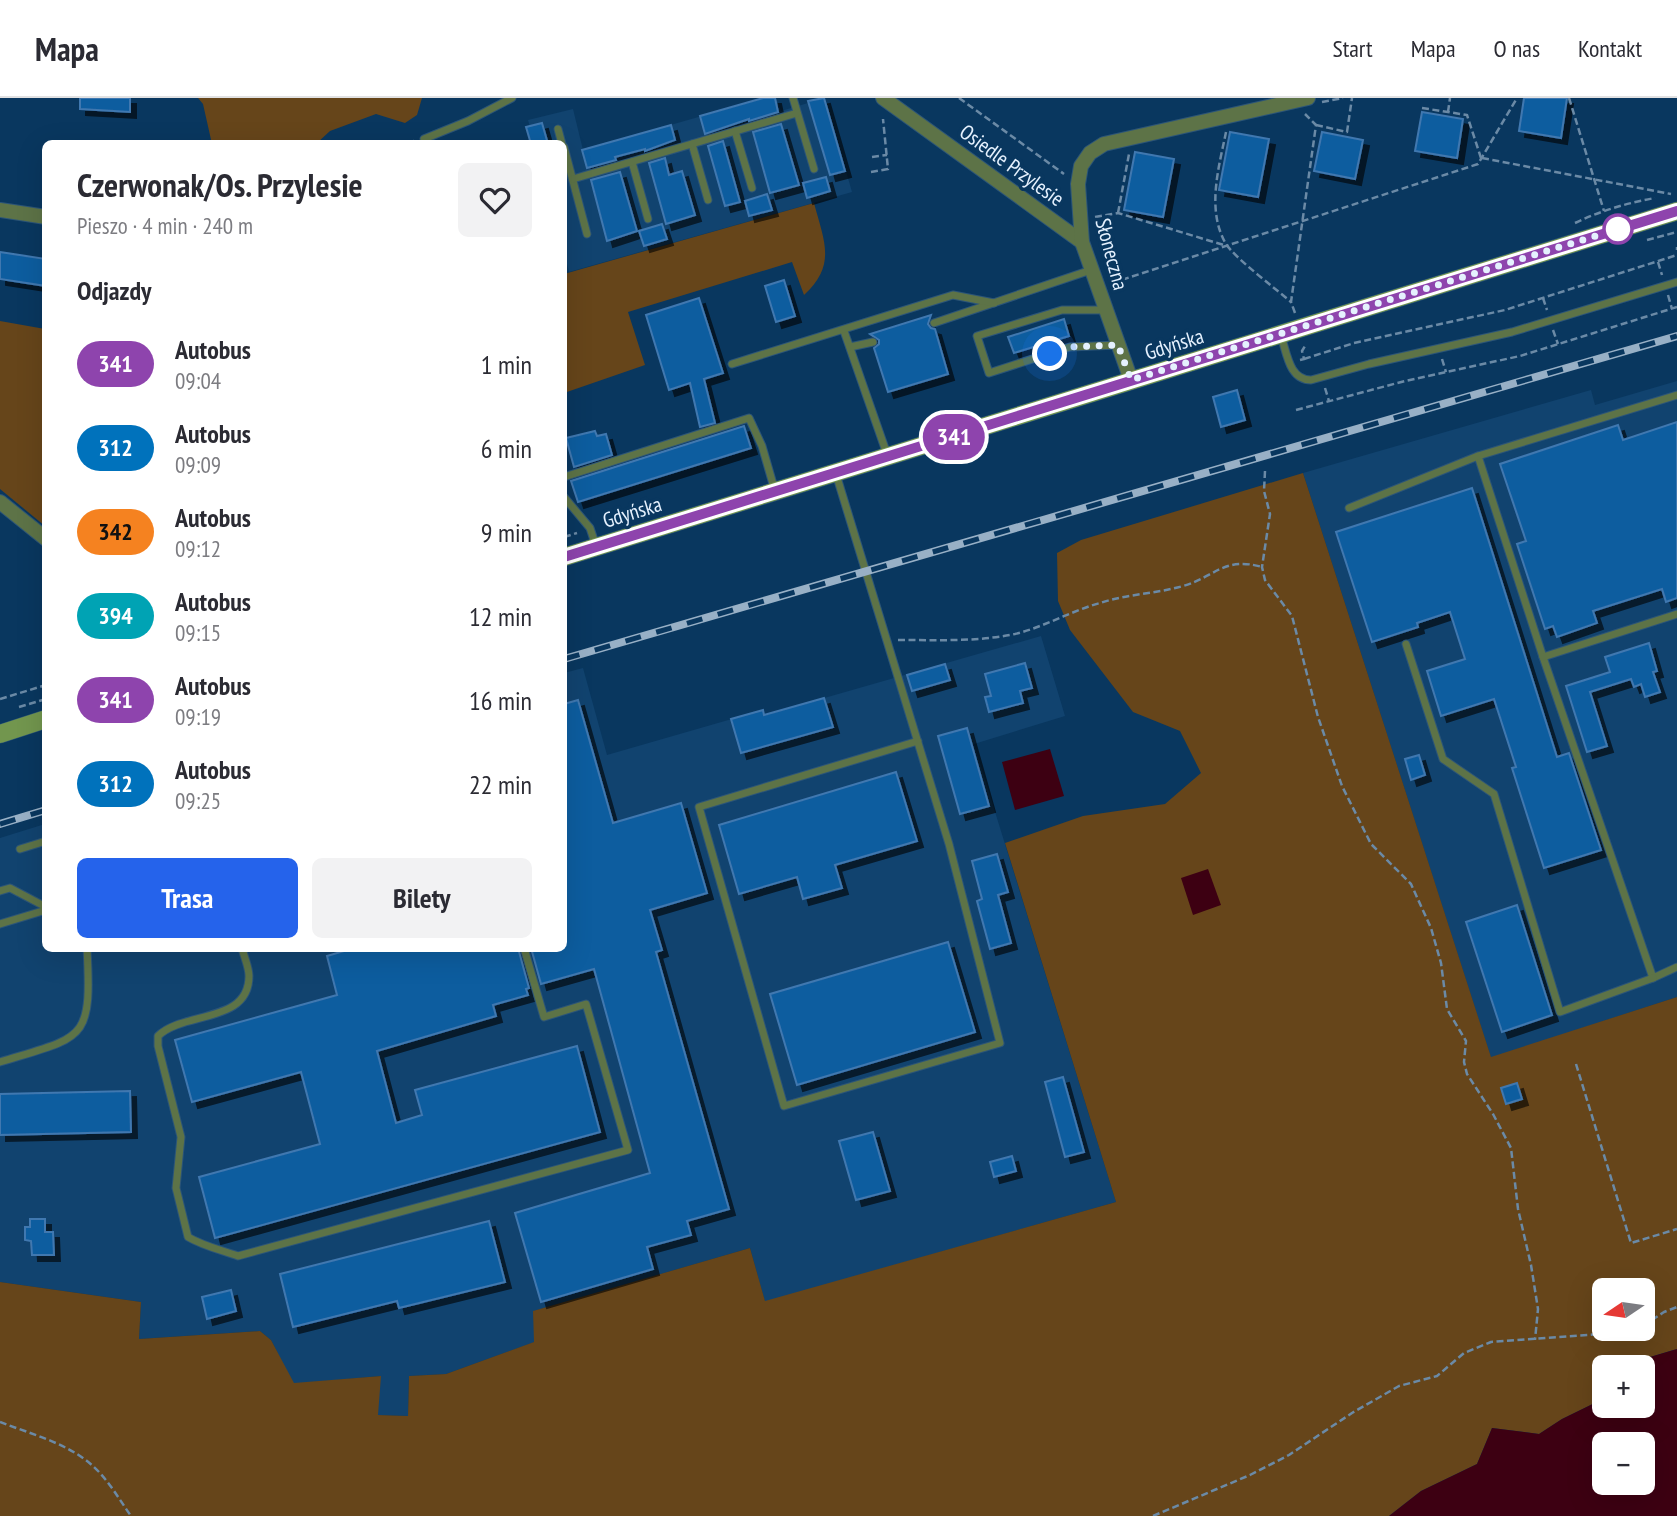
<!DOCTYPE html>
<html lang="pl">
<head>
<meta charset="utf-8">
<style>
	body { margin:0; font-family:"PT Sans Narrow",sans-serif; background:#f2f2f3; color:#2b2b33; height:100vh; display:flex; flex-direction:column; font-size:26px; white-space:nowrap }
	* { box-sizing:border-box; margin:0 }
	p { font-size:23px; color:#7c7c81 }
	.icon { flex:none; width:38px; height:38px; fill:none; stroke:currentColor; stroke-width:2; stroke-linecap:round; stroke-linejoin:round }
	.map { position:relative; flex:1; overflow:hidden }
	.drawer { position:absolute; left:42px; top:42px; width:525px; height:812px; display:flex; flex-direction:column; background:#fff; border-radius:10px; box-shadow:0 7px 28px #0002 }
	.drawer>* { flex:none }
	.badge { padding:0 14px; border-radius:23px; font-size:24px; line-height:46px }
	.needle { width:46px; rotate:257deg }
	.buttons { position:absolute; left:1592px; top:1180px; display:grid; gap:14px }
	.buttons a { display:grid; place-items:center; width:63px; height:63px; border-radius:10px; background:#fff; box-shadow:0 7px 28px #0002; font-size:35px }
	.you { position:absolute; width:35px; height:35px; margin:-18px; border:5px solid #fff; border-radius:50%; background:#1a73e8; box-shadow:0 0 0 10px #1a73e833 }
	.map>.badge { position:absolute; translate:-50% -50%; box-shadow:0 0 0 4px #fff }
	h2 { padding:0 35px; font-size:26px; line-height:63px }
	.round { display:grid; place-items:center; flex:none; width:74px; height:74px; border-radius:10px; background:#f2f2f3 }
	.head { display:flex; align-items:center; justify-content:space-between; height:119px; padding:0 35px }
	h1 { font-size:33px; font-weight:600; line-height:52px }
	.action { display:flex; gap:14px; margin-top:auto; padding:14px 35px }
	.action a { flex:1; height:80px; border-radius:10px; background:#2563eb; color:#fff; font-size:28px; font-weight:600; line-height:80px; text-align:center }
	.action a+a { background:#f2f2f3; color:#2b2b33 }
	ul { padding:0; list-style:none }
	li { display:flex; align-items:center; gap:21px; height:84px; padding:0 35px }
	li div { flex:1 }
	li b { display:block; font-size:26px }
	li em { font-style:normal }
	li .badge { min-width:77px; font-weight:700; text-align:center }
	header { display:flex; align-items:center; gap:42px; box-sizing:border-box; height:98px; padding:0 35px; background:#fff; border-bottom:2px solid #e1e1e2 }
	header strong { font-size:33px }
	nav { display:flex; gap:38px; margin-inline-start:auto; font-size:24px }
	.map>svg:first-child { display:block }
	.built { fill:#11436f }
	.green { fill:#66451a; fill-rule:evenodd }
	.water { fill:#3d0012; fill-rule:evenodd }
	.building { fill:#105d9f; stroke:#4078b0; stroke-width:2; filter:url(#shadow) }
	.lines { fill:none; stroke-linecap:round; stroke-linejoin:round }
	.lane-casing { stroke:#2c5578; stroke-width:9 }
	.street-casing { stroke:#2c5578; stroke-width:16 }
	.secondary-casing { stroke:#2c5578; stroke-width:19 }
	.path { stroke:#6b8aa6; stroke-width:2.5; stroke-dasharray:7 3.5; stroke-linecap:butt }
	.lane { stroke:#5d7347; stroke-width:7 }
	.street { stroke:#5d7347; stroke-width:14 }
	.secondary { stroke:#72964e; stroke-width:18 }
	.rail-casing { stroke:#98b0c6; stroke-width:8 }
	.rail { stroke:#09375f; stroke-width:5; stroke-dasharray:16; stroke-linecap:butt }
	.line-casing { stroke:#fff; stroke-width:16 }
	.line { stroke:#8e44ad; stroke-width:10 }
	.walk { stroke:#e5f1fe; stroke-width:7; stroke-dasharray:0 12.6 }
	.stop-dot { fill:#fff; stroke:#8e44ad; stroke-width:3.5 }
	.labels { text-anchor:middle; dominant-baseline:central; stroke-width:7; stroke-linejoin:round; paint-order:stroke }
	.street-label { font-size:21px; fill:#e5f1fe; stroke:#09375f }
</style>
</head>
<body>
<header>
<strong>Mapa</strong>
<nav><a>Start</a><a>Mapa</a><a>O nas</a><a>Kontakt</a></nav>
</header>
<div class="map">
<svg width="1677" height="1418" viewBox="0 0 1677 1418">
	<defs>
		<filter id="shadow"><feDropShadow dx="6" dy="6" stdDeviation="0" flood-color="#0009"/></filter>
	</defs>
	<rect width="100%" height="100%" fill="#09375f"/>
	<g class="built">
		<path d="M 765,0 L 776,0 L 781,13 L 825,0 L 852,94 L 569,174 L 564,154 L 564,46 L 534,45 L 528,22 L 573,11 L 583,52 Z"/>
		<path d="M 1677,283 L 1677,899 L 1491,960 L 1303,375 L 1591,292 L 1595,307 Z"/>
		<path d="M 1041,538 L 1065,618 L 974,646 L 1116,1104 L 765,1204 L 750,1150 L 534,1213 L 535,1244 L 446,1276 L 409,1278 L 408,1318 L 377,1317 L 380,1278 L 293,1286 L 271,1242 L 260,1233 L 139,1241 L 141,1204 L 0,1184 L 0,740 L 45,726 L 46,850 L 564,850 L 564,575 L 583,570 L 607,657 L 763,612 L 765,617 Z"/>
	</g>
	<g class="green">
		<path d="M 198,0 L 422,0 L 417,17 L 405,25 L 376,16 L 330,33 L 317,45 L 212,46 L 203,6 Z"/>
		<path d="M 814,105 C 824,143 837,167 804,197 L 792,164 L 628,214 L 645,267 L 564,295 L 564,176 Z"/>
		<path d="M 0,223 L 45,231 L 45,428 L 0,391 Z"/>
		<path d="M 1303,375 L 1491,959 L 1677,899 L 1677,1251 L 1650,1259 L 1641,1269 L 1605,1269 L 1605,1300 L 1562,1321 L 1539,1336 L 1492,1330 L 1477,1366 L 1421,1393 L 1389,1418 L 0,1418 L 0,1184 L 141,1204 L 139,1241 L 260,1233 L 271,1242 L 294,1285 L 381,1278 L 378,1317 L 408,1318 L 409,1278 L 446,1276 L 534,1244 L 533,1213 L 750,1150 L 765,1203 L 1116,1104 L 1005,745 L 1083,718 L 1165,706 L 1201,675 L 1180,633 L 1133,614 L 1070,532 L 1058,503 L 1057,455 L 1081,442 ZM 1605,1192 L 1643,1192 L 1643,1230 L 1605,1230 Z"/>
	</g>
	<g class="water">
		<path d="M 1050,651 L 1064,698 L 1015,712 L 1002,664 Z"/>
		<path d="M 1208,771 L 1221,807 L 1193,817 L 1181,780 Z"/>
		<path d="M 1677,1251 L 1677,1418 L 1389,1418 L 1421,1393 L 1477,1366 L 1492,1330 L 1539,1336 L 1562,1321 L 1605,1300 L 1605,1307 L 1643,1307 L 1643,1269 L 1641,1269 L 1650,1259 ZM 1605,1346 L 1643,1346 L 1643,1384 L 1605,1384 Z"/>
	</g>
	<g class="building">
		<path d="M 80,0 L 130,0 L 130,14 L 80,11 Z"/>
		<path d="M 763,0 L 775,0 L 778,14 L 749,23 L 749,21 L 705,36 L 700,18 Z"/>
		<path d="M 824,0 L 845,73 L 830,77 L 808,3 Z"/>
		<path d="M 1524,0 L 1567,0 L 1561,40 L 1519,33 Z"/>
		<path d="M 1422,14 L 1463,21 L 1457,60 L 1415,53 Z"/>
		<path d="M 542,25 L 548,46 L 531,46 L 526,29 Z"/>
		<path d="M 781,26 L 799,87 L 770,95 L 753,34 Z"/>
		<path d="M 671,27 L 675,42 L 645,53 L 645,51 L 615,59 L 616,62 L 587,70 L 582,52 Z"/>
		<path d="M 1230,34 L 1269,41 L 1258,99 L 1219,92 Z"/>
		<path d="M 1322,34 L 1363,42 L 1355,81 L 1314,73 Z"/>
		<path d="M 723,43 L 740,104 L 725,108 L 708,48 Z"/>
		<path d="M 1135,54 L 1174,61 L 1163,119 L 1124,112 Z"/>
		<path d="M 665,60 L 669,77 L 682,73 L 695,117 L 666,126 L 649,65 Z"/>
		<path d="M 620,74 L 637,133 L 607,143 L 591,82 Z"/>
		<path d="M 826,79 L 830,93 L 807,100 L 803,85 Z"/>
		<path d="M 767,96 L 772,112 L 749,118 L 745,103 Z"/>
		<path d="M 662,126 L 667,141 L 644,148 L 639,133 Z"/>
		<path d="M 0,154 L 46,161 L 46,188 L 0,181 Z"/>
		<path d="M 784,182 L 795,218 L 776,224 L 765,188 Z"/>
		<path d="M 699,200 L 723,275 L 704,281 L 715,325 L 700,329 L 690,285 L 669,292 L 646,217 Z"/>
		<path d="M 931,217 L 928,226 L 931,230 L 935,231 L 948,276 L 888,294 L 874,250 L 879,246 L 879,242 L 870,236 Z"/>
		<path d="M 1064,221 L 1069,238 L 1014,255 L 1008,239 Z"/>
		<path d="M 1237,292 L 1245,322 L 1221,329 L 1213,299 Z"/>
		<path d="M 1677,324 L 1677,500 L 1666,504 L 1662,491 L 1593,513 L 1597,525 L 1557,539 L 1553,528 L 1545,531 L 1517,446 L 1526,443 L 1500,366 L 1618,327 L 1623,342 Z"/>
		<path d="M 744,328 L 751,350 L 578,404 L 571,383 Z"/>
		<path d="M 595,333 L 597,338 L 606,336 L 612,357 L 574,369 L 566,340 Z"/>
		<path d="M 1472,390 L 1557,659 L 1569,655 L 1601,752 L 1544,770 L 1512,670 L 1516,669 L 1494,601 L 1441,618 L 1427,573 L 1465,561 L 1450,514 L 1417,525 L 1418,529 L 1372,544 L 1336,434 Z"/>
		<path d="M 1649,545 L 1657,573 L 1653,574 L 1660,594 L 1645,599 L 1641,586 L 1634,589 L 1631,581 L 1590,594 L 1607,648 L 1587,654 L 1566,588 L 1610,574 L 1605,559 Z"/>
		<path d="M 1025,565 L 1032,590 L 1020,593 L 1023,605 L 989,614 L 985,599 L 991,598 L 985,576 Z"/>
		<path d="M 945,566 L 950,582 L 912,593 L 907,577 Z"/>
		<path d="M 824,600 L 833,629 L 741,655 L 731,621 L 763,612 L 764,617 Z"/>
		<path d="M 578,602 L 613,725 L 681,705 L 707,795 L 650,812 L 662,852 L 656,854 L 729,1111 L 687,1123 L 691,1137 L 647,1149 L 653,1171 L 541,1204 L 515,1115 L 650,1075 L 594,871 L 541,886 L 531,850 L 564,850 L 564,606 Z"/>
		<path d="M 967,630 L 989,708 L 960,716 L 938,638 Z"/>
		<path d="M 1419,657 L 1425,677 L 1411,682 L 1405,661 Z"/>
		<path d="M 896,674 L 917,743 L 835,767 L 842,790 L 803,801 L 797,779 L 739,796 L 719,727 Z"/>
		<path d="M 997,756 L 1008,794 L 998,797 L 1011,845 L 990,851 L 977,803 L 982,801 L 972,763 Z"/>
		<path d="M 1517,807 L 1552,917 L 1502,934 L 1466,824 Z"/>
		<path d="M 948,844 L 975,934 L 797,987 L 770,896 Z"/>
		<path d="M 354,850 L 518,850 L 529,890 L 526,891 L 528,897 L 493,907 L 496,918 L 377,953 L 396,1025 L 422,1017 L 415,992 L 577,948 L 600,1034 L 215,1140 L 199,1079 L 320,1046 L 301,974 L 192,1004 L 175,942 L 337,897 L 327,858 Z"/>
		<path d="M 1063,979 L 1084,1054 L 1065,1059 L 1045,984 Z"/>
		<path d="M 1517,985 L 1522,1001 L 1506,1006 L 1501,990 Z"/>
		<path d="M 130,993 L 131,1034 L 0,1037 L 0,996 Z"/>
		<path d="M 873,1034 L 890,1093 L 856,1102 L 839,1043 Z"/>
		<path d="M 1012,1058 L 1016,1073 L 994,1079 L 990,1064 Z"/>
		<path d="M 30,1121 L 45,1121 L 45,1134 L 53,1134 L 54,1157 L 32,1157 L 31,1143 L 25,1142 L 25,1129 L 30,1129 Z"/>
		<path d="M 489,1123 L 505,1184 L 399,1210 L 397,1203 L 293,1229 L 280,1176 Z"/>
		<path d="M 231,1192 L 236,1213 L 207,1221 L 202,1199 Z"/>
	</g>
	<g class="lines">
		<g class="lane-casing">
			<g id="lane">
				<path d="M 793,0 L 814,71"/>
				<path d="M 558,31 L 562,46"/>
				<path d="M 735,33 L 752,90"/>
				<path d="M 424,41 L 468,23 L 512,0"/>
				<path d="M 692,46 L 708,102"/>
				<path d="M 564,49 L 587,136"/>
				<path d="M 632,64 L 648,121"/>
				<path d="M 573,81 L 797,15"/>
				<path d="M 1105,212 L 1062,212 L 977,238 L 989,275 L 1070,249 L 1118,247"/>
				<path d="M 934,225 L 1091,172"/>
				<path d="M 844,233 L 888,359"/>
				<path d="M 1281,238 C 1287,255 1289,282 1311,282 L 1369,266 L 1512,234 L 1677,184"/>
				<path d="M 850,249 L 873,244"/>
				<path d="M 732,266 L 953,197 L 994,205"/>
				<path d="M 1478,358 L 1543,559 L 1653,880 L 1677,869"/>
				<path d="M 836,376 L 949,746 L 1000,945 L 784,1008 L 699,709 L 918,643"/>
				<path d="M 564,379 L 749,320 L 762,348 L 775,393"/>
				<path d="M 564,399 L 590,430 L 596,448"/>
				<path d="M 1349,410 L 1478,358 L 1677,297"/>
				<path d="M 1406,546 L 1443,661 L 1494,696 L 1560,914 L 1653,880"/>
				<path d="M 1543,559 L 1677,516"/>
				<path d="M 20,751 L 46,743"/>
				<path d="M 0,793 L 10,790 L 46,809"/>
				<path d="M 0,826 L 46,812"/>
				<path d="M 242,850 C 244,859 249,869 249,878 C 249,926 183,913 158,938 L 158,948 L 181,1039 L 176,1090 L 188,1139 C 203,1148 221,1152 238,1158 L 628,1052 L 586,906 L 544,919 L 524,850"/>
				<path d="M 0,964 C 85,938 92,944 87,850"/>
			</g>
		</g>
		<g class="street-casing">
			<g id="street">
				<path d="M 883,0 L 1082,144"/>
				<path d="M 0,112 L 46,119"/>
				<path d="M 1131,282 L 1082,144 L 1078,86 L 1081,68 L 1090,55 L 1104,46 L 1308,0"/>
				<path d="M 0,404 L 46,441"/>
			</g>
		</g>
		<g class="secondary-casing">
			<g id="secondary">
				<path d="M 564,459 L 1677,113"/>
				<path d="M 0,636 L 46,621"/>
			</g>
		</g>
		<g class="path">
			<path d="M 959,0 L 1064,76"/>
			<path d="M 1569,0 L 1604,113"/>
			<path d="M 1322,4 L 1343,0"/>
			<path d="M 1422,10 L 1467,17 L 1481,60"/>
			<path d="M 1448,14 L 1450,0"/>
			<path d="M 1316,27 L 1347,34 L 1352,0"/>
			<path d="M 1226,34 C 1219,69 1206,112 1226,146 C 1235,160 1276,191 1291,204"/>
			<path d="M 402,46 L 414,43"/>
			<path d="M 872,59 L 887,57"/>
			<path d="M 1482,60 L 1671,96"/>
			<path d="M 871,74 L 888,71 L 883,21"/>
			<path d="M 1118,115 L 1129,56"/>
			<path d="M 1095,119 L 1118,115 L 1227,148"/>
			<path d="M 1575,125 C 1600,113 1627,105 1655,100"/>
			<path d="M 1647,142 L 1677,134"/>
			<path d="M 1677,149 L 1677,152"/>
			<path d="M 1658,164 L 1662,177"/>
			<path d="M 1112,185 L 1478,66 L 1517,0"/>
			<path d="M 1668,197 L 1672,211"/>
			<path d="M 1543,200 L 1547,212"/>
			<path d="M 1295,215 L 1291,204 L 1316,27 L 1305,16"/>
			<path d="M 1553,232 L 1558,246"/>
			<path d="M 1304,261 L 1354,245 L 1505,212 L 1677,157"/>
			<path d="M 1442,261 L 1446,274"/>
			<path d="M 1300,262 L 1304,261 L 1302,253 L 1305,248"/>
			<path d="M 1325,290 L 1329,303"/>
			<path d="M 1296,312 L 1405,283 L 1520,258 L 1677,209"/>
			<path d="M 1265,373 L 1264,393 L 1270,416 L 1262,469 L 1265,482 L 1292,518 L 1318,619 L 1342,688 L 1371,746 L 1411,786 L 1431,830 L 1441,865 L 1447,911 L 1466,943 L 1464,964 L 1467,976 L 1493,1016 L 1511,1050 L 1518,1111 L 1531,1167 L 1538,1211 L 1535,1242"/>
			<path d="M 564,439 L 577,435"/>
			<path d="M 898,542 C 937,542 976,544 1015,536 C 1044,529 1071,513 1100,505 C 1127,496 1155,496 1183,488 C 1215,479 1224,458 1262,469"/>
			<path d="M 0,601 L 46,587"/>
			<path d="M 19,609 L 46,601"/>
			<path d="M 1576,966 L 1631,1145 L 1677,1131"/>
			<path d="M 1643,1228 L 1664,1214 L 1677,1209"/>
			<path d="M 0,1324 C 31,1336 70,1346 94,1369 C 109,1383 119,1401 131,1418"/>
			<path d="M 1153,1418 L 1250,1377 L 1289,1357 L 1352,1315 L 1399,1288 L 1437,1278 L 1464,1255 L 1491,1244 L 1615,1235 L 1635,1230"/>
		</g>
		<use href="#lane" class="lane"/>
		<use href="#street" class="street"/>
		<use href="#secondary" class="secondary"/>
		<g class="rail-casing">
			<g id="rail">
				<path d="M 564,561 L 1677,238"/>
				<path d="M 0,726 L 46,712"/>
			</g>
		</g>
		<use href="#rail" class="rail"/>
	</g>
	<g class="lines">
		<g class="line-casing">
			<path id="line" d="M 564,459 L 1677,113"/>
		</g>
		<use href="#line" class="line"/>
		<path class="walk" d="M 1050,256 L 1070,249 L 1118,247 L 1131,282 L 1618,131"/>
	</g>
	<circle class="stop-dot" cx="1618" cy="131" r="14"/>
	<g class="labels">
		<g class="street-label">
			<text transform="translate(1012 67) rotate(36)">Osiedle Przylesie</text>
			<text transform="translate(1112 156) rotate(75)">Słoneczna</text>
			<text transform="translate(1174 246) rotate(-17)">Gdyńska</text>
			<text transform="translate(632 414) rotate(-17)">Gdyńska</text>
		</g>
	</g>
</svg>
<div class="buttons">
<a><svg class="needle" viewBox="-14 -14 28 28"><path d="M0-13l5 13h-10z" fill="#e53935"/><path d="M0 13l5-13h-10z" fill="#7c7c81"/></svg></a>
<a>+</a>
<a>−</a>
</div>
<div class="you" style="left:1050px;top:256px"></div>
<b class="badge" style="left:954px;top:339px;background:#8e44ad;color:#fff">341</b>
<section class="drawer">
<div class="head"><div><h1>Czerwonak/Os. Przylesie</h1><p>Pieszo · 4 min · 240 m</p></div><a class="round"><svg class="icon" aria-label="heart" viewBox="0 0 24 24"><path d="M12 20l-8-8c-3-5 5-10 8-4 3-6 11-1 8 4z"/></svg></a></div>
<h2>Odjazdy</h2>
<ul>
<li><span class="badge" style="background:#8e44ad;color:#fff">341</span><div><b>Autobus</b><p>09:04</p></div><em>1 min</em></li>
<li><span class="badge" style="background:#0072bc;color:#fff">312</span><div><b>Autobus</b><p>09:09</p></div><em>6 min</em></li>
<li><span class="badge" style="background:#f58220;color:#111">342</span><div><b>Autobus</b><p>09:12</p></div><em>9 min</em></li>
<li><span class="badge" style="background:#00a3b4;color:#fff">394</span><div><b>Autobus</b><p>09:15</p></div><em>12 min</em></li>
<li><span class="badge" style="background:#8e44ad;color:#fff">341</span><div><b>Autobus</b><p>09:19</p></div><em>16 min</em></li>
<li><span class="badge" style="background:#0072bc;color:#fff">312</span><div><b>Autobus</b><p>09:25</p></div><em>22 min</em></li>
</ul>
<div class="action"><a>Trasa</a><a>Bilety</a></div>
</section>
</div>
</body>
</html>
